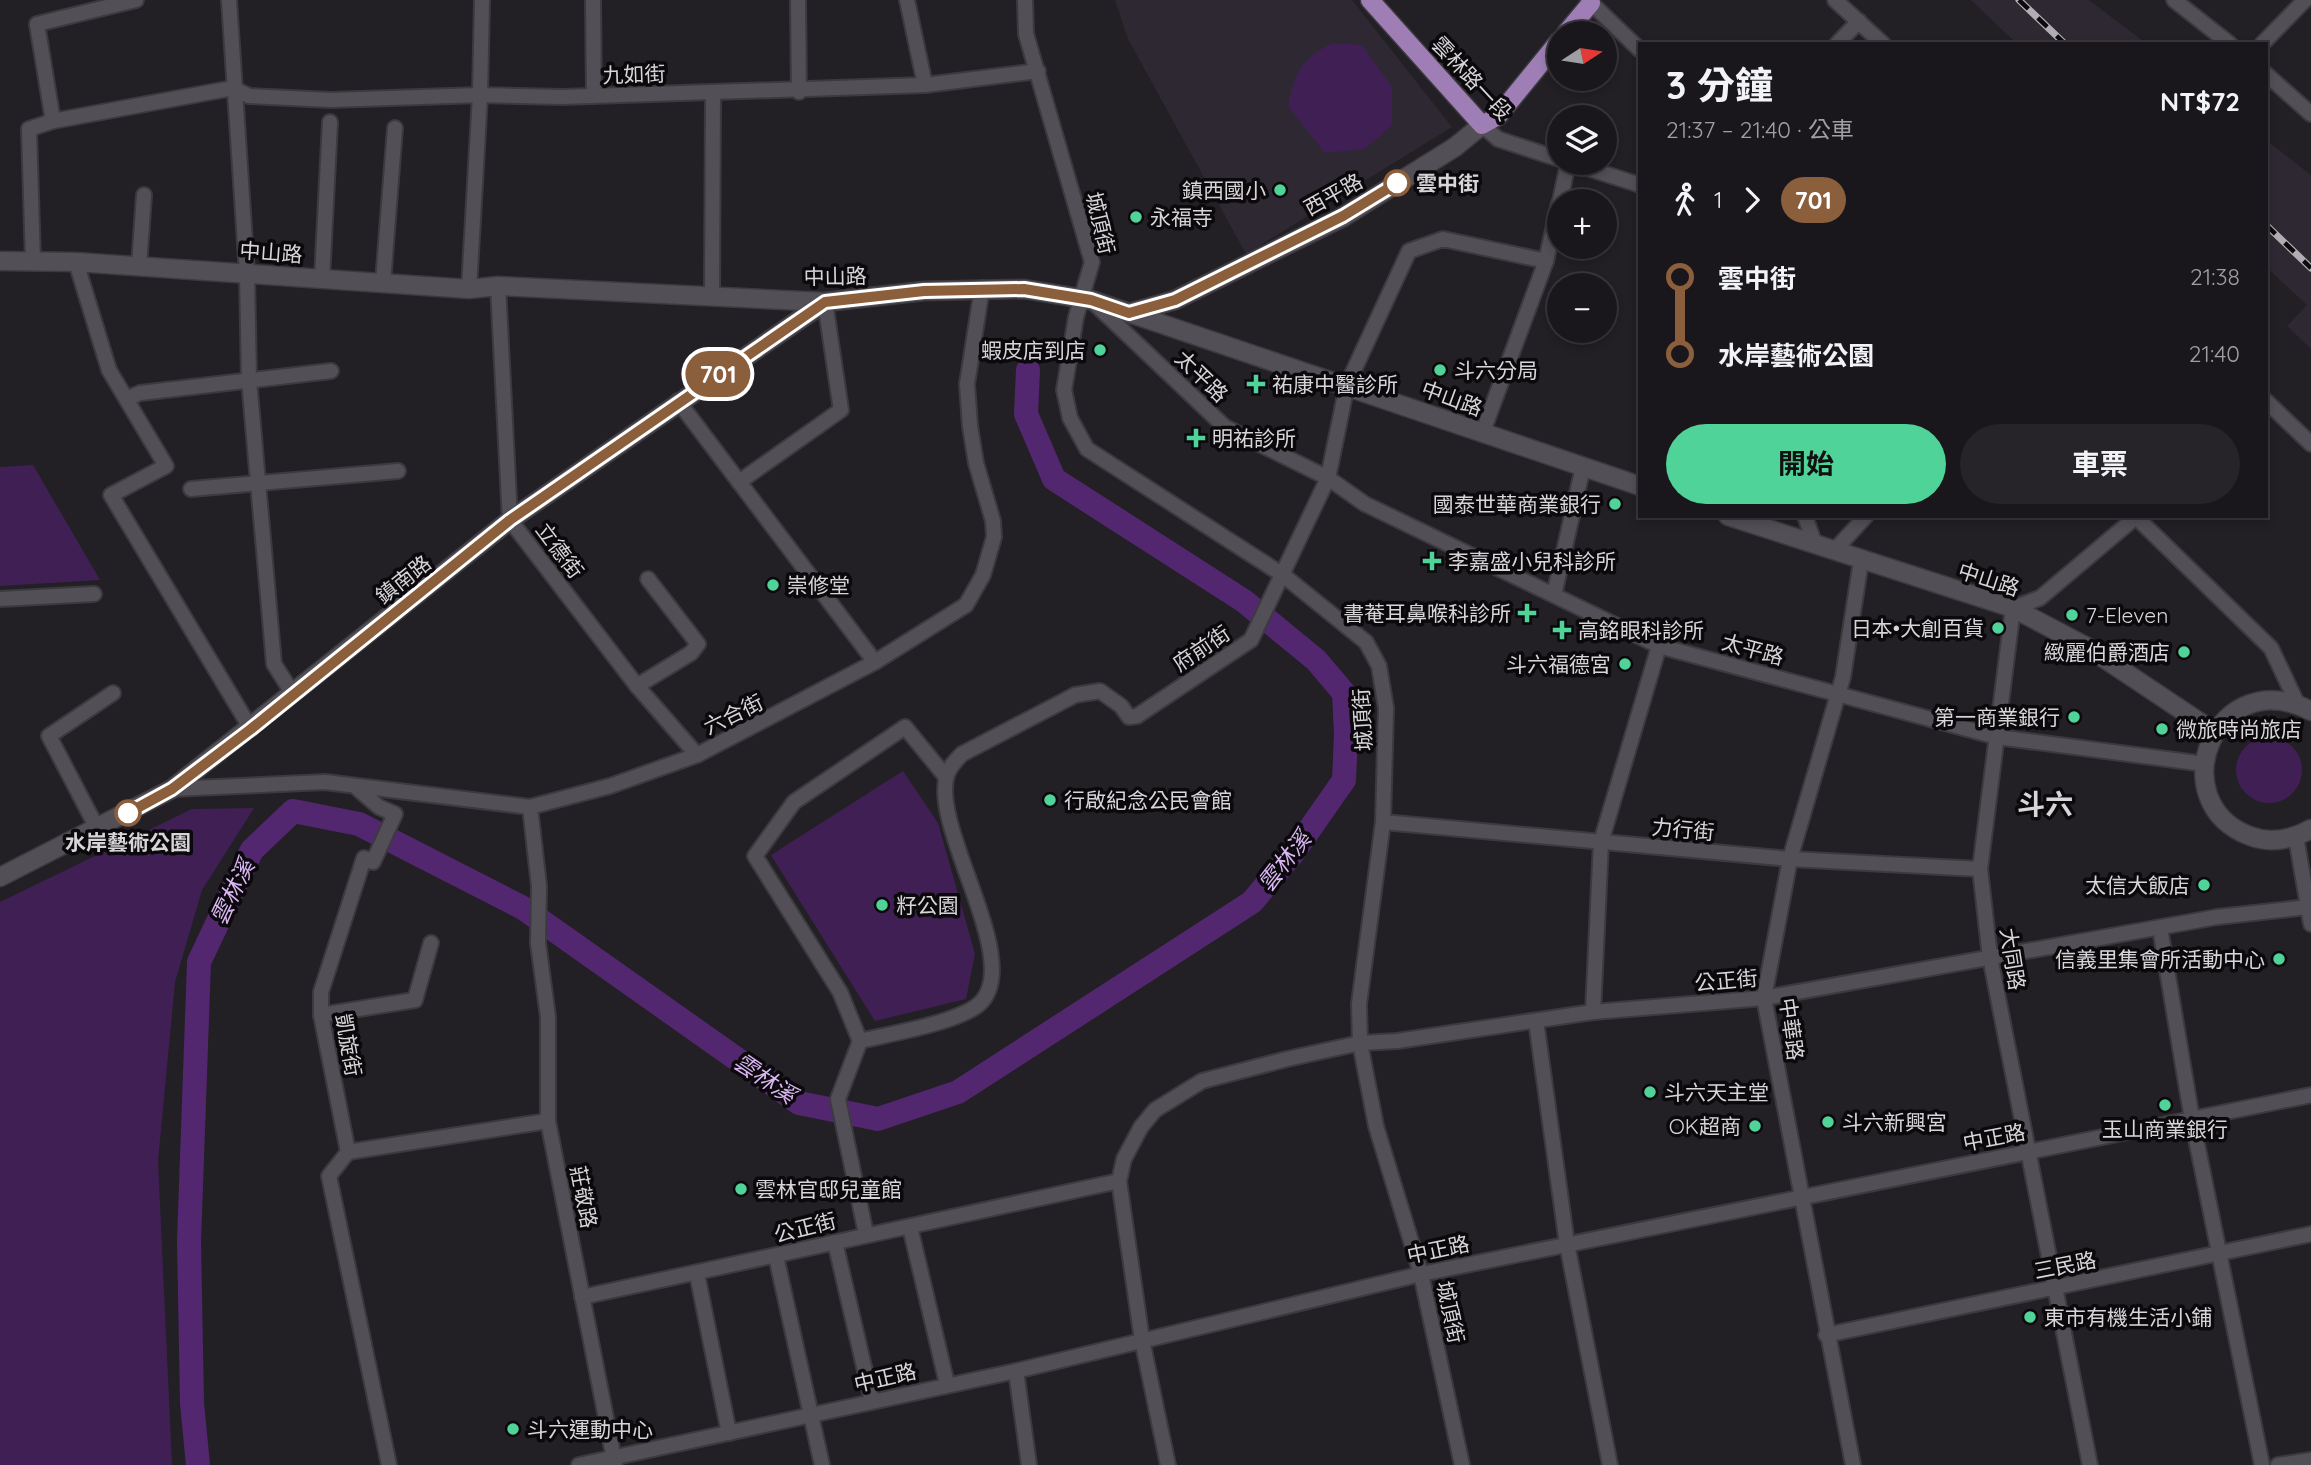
<!DOCTYPE html>
<html lang="zh-TW">
<head>
<meta charset="utf-8">
<style>
	body { margin:0; font-family:Quicksand,"Noto Sans TC",sans-serif; background:#272429; color:#f1f3f6; height:100vh; display:flex; flex-direction:column; font-size:26px; white-space:nowrap }
	* { box-sizing:border-box; margin:0 }
	p { font-size:23px; color:#9f9fa3 }
	.icon { flex:none; width:38px; height:38px; fill:none; stroke:currentColor; stroke-width:2; stroke-linecap:round; stroke-linejoin:round }
	.map { position:relative; flex:1; overflow:hidden }
	.panel { position:absolute; left:1638px; top:42px; width:630px; height:476px; display:flex; flex-direction:column; background:#1a171c; border-radius:0px; box-shadow:0 4px 10px #0003,0 0 0 2px #38363b }
	.panel>* { flex:none }
	.badge { padding:0 14px; border-radius:23px; font-size:24px; line-height:46px }
	.needle { width:46px; rotate:78deg }
	.tools { position:absolute; left:1547px; top:21px; display:grid; gap:14px }
	.tools a { display:grid; place-items:center; width:70px; height:70px; border-radius:50%; background:#1a171c; box-shadow:0 4px 10px #0003,0 0 0 2px #38363b; font-size:35px }
	.map>.badge { position:absolute; translate:-50% -50%; box-shadow:0 0 0 4px #fff }
	.legs { display:flex; align-items:center; gap:10px; height:77px; padding:0 28px; font-size:23px }
	.legs p { margin-inline-start:auto }
	.head { display:flex; align-items:center; justify-content:space-between; height:119px; padding:0 28px }
	h1 { font-size:38px; font-weight:700; line-height:52px }
	.button { display:flex; gap:14px; margin-top:auto; padding:14px 28px }
	.button a { flex:1; height:80px; border-radius:42px; background:#50d398; color:#111; font-size:28px; font-weight:700; line-height:80px; text-align:center }
	.button a+a { background:#272429; color:#f1f3f6 }
	ul { padding:0 28px; list-style:none }
	li { display:flex; align-items:center; gap:24px; height:77px; font-size:26px }
	li i { display:grid; place-items:center; width:10px; height:100%; margin:0 9px; background:currentColor }
	li i::after { content:''; width:18px; height:18px; margin:-9px; border:5px solid; border-radius:50%; background:#1a171c }
	li p { margin-inline-start:auto }
	li:first-child i { background:linear-gradient(#0000 50%,currentColor 0) }
	li:last-child i { background:linear-gradient(currentColor 50%,#0000 0) }
	.map>svg:first-child { display:block }
	.built { fill:#2d2832 }
	.green { fill:#402054 }
	.lines { fill:none; stroke-linecap:round; stroke-linejoin:round }
	.river { stroke:#53276f; stroke-width:24 }
	.street-casing { stroke:#3c3a3f; stroke-width:18 }
	.secondary-casing { stroke:#3c3a3f; stroke-width:21 }
	.primary-casing { stroke:#3c3a3f; stroke-width:21 }
	.street { stroke:#534f56; stroke-width:14 }
	.secondary { stroke:#534f56; stroke-width:18 }
	.primary { stroke:#9e7eb5; stroke-width:18 }
	.rail-casing { stroke:#b1aeb3; stroke-width:7 }
	.rail { stroke:#0b090c; stroke-width:4.5; stroke-dasharray:13; stroke-linecap:butt }
	.line-1-casing { stroke:#fff; stroke-width:16 }
	.line-1 { stroke:#8b5e3c; stroke-width:10 }
	.stop-1-dot { fill:#fff; stroke:#8b5e3c; stroke-width:3.5 }
	.poi-dot { fill:#50d398; stroke:#0b090c; stroke-width:2.5 }
	.labels { text-anchor:middle; dominant-baseline:central; stroke-width:7; stroke-linejoin:round; paint-order:stroke }
	.street-label { font-size:21px; fill:#d8d5d9; stroke:#0b090c }
	.stop-label { font-size:21px; font-weight:bold; fill:#d8d5d9; stroke:#0b090c; text-anchor:start }
	.poi-label { font-size:21px; fill:#d8d5d9; stroke:#0b090c; text-anchor:start }
	.water-label { font-size:23px; font-style:italic; fill:#dab7f4; stroke:#0b090c }
	.district-label { font-size:28px; font-weight:bold; fill:#d8d5d9; stroke:#0b090c }
</style>
</head>
<body>
<div class="map">
<svg width="2311" height="1465" viewBox="0 0 2311 1465">
	<rect width="100%" height="100%" fill="#221f25"/>
	<g class="built">
		<path d="M 1115,0 L 1352,0 L 1452,127 L 1246,254 L 1128,39 Z"/>
		<path d="M 1971,0 L 2089,0 L 2147,44 L 2017,44 Z"/>
		<path d="M 2266,140 L 2311,175 L 2311,349 L 2287,326 L 2307,305 L 2266,267 Z"/>
	</g>
	<g class="green">
		<path d="M 1332,43 L 1362,45 L 1392,87 L 1392,125 L 1365,149 L 1325,153 L 1288,106 C 1295,72 1301,59 1332,43 Z"/>
		<path d="M 33,465 L 100,580 L 0,586 L 0,467 Z"/>
		<circle cx="2269" cy="770" r="33"/>
		<path d="M 903,771 L 938,823 L 975,954 L 966,999 L 875,1021 L 771,855 Z"/>
		<path d="M 254,808 L 202,890 L 175,982 L 158,1161 L 172,1465 L 0,1465 L 0,902 L 192,809 Z"/>
	</g>
	<g class="lines">
		<path class="river" d="M 198,1465 L 192,1403 L 189,1241 L 199,962 L 252,850 L 293,811 L 359,824 L 523,908 L 799,1103 L 878,1119 L 958,1092 L 1252,902 L 1293,853 L 1344,780 L 1346,735 L 1344,693 L 1316,660 L 1244,601 L 1054,479 L 1026,414 L 1028,370"/>
		<g class="street-casing">
			<g id="street">
				<path d="M 229,0 L 247,274 L 249,380 L 274,664 L 293,694"/>
				<path d="M 593,0 L 594,96"/>
				<path d="M 798,0 L 799,92"/>
				<path d="M 907,0 L 925,85"/>
				<path d="M 1025,0 L 1026,34 L 1092,262 L 1076,317 L 1064,390 L 1070,418 L 1087,449 L 1283,575 L 1366,642 L 1379,666 L 1386,708 L 1383,822 L 1359,1004 L 1360,1043 L 1376,1126 L 1421,1274 L 1462,1465"/>
				<path d="M 1588,0 L 1640,50"/>
				<path d="M 1835,0 L 1883,44"/>
				<path d="M 2174,0 L 2230,44"/>
				<path d="M 1837,44 L 1859,21"/>
				<path d="M 2262,44 L 2305,0"/>
				<path d="M 2266,74 L 2311,114"/>
				<path d="M 53,121 L 233,88 L 249,96 L 331,100 L 480,95 L 562,97 L 925,85 L 1038,71"/>
				<path d="M 1482,125 L 1498,139 L 1559,159"/>
				<path d="M 1571,163 L 1640,185"/>
				<path d="M 1560,201 L 1568,163"/>
				<path d="M 33,262 L 29,129 L 53,121 L 37,24 L 136,0"/>
				<path d="M 76,262 L 109,370 L 166,466 L 111,495 L 251,729"/>
				<path d="M 139,266 L 144,195"/>
				<path d="M 322,279 L 330,122"/>
				<path d="M 383,282 L 395,128"/>
				<path d="M 498,286 L 510,520 L 637,686 L 697,755"/>
				<path d="M 469,289 L 480,95 L 482,0"/>
				<path d="M 712,295 L 713,92"/>
				<path d="M 1094,303 L 1225,427 L 1328,478 L 1365,504 L 1659,646 L 1997,737 L 2205,764"/>
				<path d="M 128,398 L 140,393 L 331,371"/>
				<path d="M 678,401 L 875,662"/>
				<path d="M 2266,401 L 2311,444"/>
				<path d="M 1482,434 L 1546,261 L 1559,203"/>
				<path d="M 739,482 L 841,410 L 825,302"/>
				<path d="M 191,489 L 398,471"/>
				<path d="M 1805,516 L 1815,545"/>
				<path d="M 2135,516 L 2271,648 L 2297,703"/>
				<path d="M 1834,551 L 1866,516"/>
				<path d="M 1554,595 L 1583,467"/>
				<path d="M 0,599 L 94,594"/>
				<path d="M 637,686 L 691,653 L 698,644 L 648,579"/>
				<path d="M 172,789 L 325,782 L 530,807 L 610,786 L 697,755 L 875,662 L 966,605 L 983,575 L 994,537 L 993,521 L 976,463 L 970,426 L 967,384 L 982,288"/>
				<path d="M 530,807 L 539,886 L 538,943 L 548,1017 L 548,1121 L 615,1464"/>
				<path d="M 1383,822 L 1790,859 L 1980,869"/>
				<path d="M 97,828 L 49,736 L 113,693"/>
				<path d="M 2296,837 L 2311,924"/>
				<path d="M 2160,928 L 2192,1119 L 2262,1465"/>
				<path d="M 1593,1012 L 1601,842 L 1659,646"/>
				<path d="M 321,1015 L 415,1000 L 431,943"/>
				<path d="M 1536,1021 L 1567,1244 L 1610,1465"/>
				<path d="M 860,1041 L 840,992 L 755,856 L 794,802 L 905,727 L 946,777"/>
				<path d="M 348,1152 L 321,1015 L 321,992 L 364,858 L 373,862 L 395,814 L 379,807 L 357,788"/>
				<path d="M 348,1152 L 329,1176 L 389,1465"/>
				<path d="M 348,1152 L 548,1121"/>
				<path d="M 910,1227 L 947,1384"/>
				<path d="M 866,1234 L 838,1099 L 860,1041 C 889,1034 956,1023 978,1005 C 1027,965 930,829 947,775 C 950,766 956,760 962,754 L 1075,695 L 1100,691 L 1121,706 L 1129,717 L 1137,716 L 1251,640 L 1328,478 L 1347,385 L 1409,251 L 1443,239 L 1546,261"/>
				<path d="M 835,1242 L 872,1401"/>
				<path d="M 776,1256 L 822,1465"/>
				<path d="M 697,1274 L 729,1433"/>
				<path d="M 582,1297 L 1119,1181"/>
				<path d="M 1826,1335 L 2311,1234"/>
				<path d="M 1016,1371 L 1029,1465"/>
				<path d="M 579,1465 L 1016,1371 L 1421,1274 L 2311,1095"/>
				<path d="M 1168,1465 L 1142,1340 L 1119,1181 L 1124,1159 L 1141,1127 L 1155,1110 L 1202,1081 L 1287,1059 L 1360,1043 L 1397,1041 L 1593,1012 L 1764,998 L 2217,917 L 2308,907"/>
				<path d="M 1853,1465 L 1764,998 L 1790,859 L 1843,677 L 1861,561"/>
				<path d="M 2090,1465 L 1990,957 L 1980,869 L 2013,608 L 2040,598 L 2137,516"/>
				<path d="M 2278,1465 L 2311,1460"/>
			</g>
		</g>
		<g class="secondary-casing">
			<g id="secondary">
				<path d="M 0,261 L 76,262 L 469,289 L 498,286 L 825,302 L 924,291 L 1024,289 L 1091,300 L 1640,486"/>
				<path d="M 1129,313 L 1175,300 L 1343,217 L 1455,147 L 1482,125"/>
				<path d="M 1728,516 L 2013,608 L 2087,647 L 2213,731"/>
				<path d="M 2311,711 C 2215,661 2160,802 2250,836 C 2271,844 2291,840 2311,829"/>
				<path d="M 0,877 L 172,789 L 510,520 L 825,302"/>
			</g>
		</g>
		<g class="primary-casing">
			<g id="primary">
				<path d="M 1370,0 L 1482,125 L 1498,116 L 1559,41"/>
				<path d="M 1566,33 L 1591,3"/>
			</g>
		</g>
		<use href="#street" class="street"/>
		<use href="#secondary" class="secondary"/>
		<use href="#primary" class="primary"/>
		<g class="rail-casing">
			<g id="rail">
				<path d="M 2019,0 L 2065,44"/>
				<path d="M 2266,225 L 2311,268"/>
			</g>
		</g>
		<use href="#rail" class="rail"/>
	</g>
	<g class="lines">
		<g class="line-1-casing">
			<path id="line-1" d="M 128,813 L 172,789 L 251,729 L 510,520 L 825,302 L 924,291 L 1024,289 L 1091,300 L 1129,313 L 1175,300 L 1343,216 L 1397,183"/>
		</g>
		<use href="#line-1" class="line-1"/>
	</g>
	<g class="stop-1-dot">
		<circle cx="1397" cy="183" r="12"/>
		<circle cx="128" cy="813" r="12"/>
	</g>
	<g class="poi-dot">
		<circle cx="1280" cy="190" r="7"/>
		<circle cx="1136" cy="217" r="7"/>
		<circle cx="1100" cy="350" r="7"/>
		<circle cx="1440" cy="370" r="7"/>
		<path d="M1252.5 373.5h7v7h7v7h-7v7h-7v-7h-7v-7h7z"/>
		<path d="M1192.5 427.5h7v7h7v7h-7v7h-7v-7h-7v-7h7z"/>
		<circle cx="1615" cy="504" r="7"/>
		<path d="M1428.5 550.5h7v7h7v7h-7v7h-7v-7h-7v-7h7z"/>
		<circle cx="773" cy="585" r="7"/>
		<path d="M1523.5 602.5h7v7h7v7h-7v7h-7v-7h-7v-7h7z"/>
		<circle cx="2072" cy="615" r="7"/>
		<circle cx="1998" cy="628" r="7"/>
		<path d="M1558.5 619.5h7v7h7v7h-7v7h-7v-7h-7v-7h7z"/>
		<circle cx="2184" cy="652" r="7"/>
		<circle cx="1625" cy="664" r="7"/>
		<circle cx="2074" cy="717" r="7"/>
		<circle cx="2162" cy="729" r="7"/>
		<circle cx="1050" cy="800" r="7"/>
		<circle cx="2204" cy="885" r="7"/>
		<circle cx="882" cy="905" r="7"/>
		<circle cx="2279" cy="959" r="7"/>
		<circle cx="1650" cy="1092" r="7"/>
		<circle cx="2165" cy="1105" r="7"/>
		<circle cx="1828" cy="1122" r="7"/>
		<circle cx="1755" cy="1126" r="7"/>
		<circle cx="741" cy="1189" r="7"/>
		<circle cx="2030" cy="1317" r="7"/>
		<circle cx="513" cy="1429" r="7"/>
	</g>
	<g class="labels">
		<g class="street-label">
			<text transform="translate(634 74) rotate(-2)">九如街</text>
			<text transform="translate(1472 78) rotate(47)">雲林路一段</text>
			<text transform="translate(1333 194) rotate(-29)">西平路</text>
			<text transform="translate(1101 223) rotate(77)">城頂街</text>
			<text transform="translate(271 252) rotate(4)">中山路</text>
			<text transform="translate(835 276) rotate(-1)">中山路</text>
			<text transform="translate(1202 376) rotate(44)">太平路</text>
			<text transform="translate(1452 398) rotate(20)">中山路</text>
			<text transform="translate(560 550) rotate(53)">立德街</text>
			<text transform="translate(403 579) rotate(-38)">鎮南路</text>
			<text transform="translate(1989 579) rotate(18)">中山路</text>
			<text transform="translate(1201 648) rotate(-34)">府前街</text>
			<text transform="translate(1753 649) rotate(15)">太平路</text>
			<text transform="translate(733 714) rotate(-26)">六合街</text>
			<text transform="translate(1362 720) rotate(-93)">城頂街</text>
			<text transform="translate(1683 829) rotate(5)">力行街</text>
			<text transform="translate(2013 959) rotate(81)">大同路</text>
			<text transform="translate(1726 980) rotate(-5)">公正街</text>
			<text transform="translate(1792 1029) rotate(82)">中華路</text>
			<text transform="translate(349 1045) rotate(80)">凱旋街</text>
			<text transform="translate(1994 1137) rotate(-11)">中正路</text>
			<text transform="translate(584 1197) rotate(79)">莊敬路</text>
			<text transform="translate(805 1227) rotate(-14)">公正街</text>
			<text transform="translate(1438 1249) rotate(-12)">中正路</text>
			<text transform="translate(2065 1265) rotate(-11)">三民路</text>
			<text transform="translate(1451 1312) rotate(78)">城頂街</text>
			<text transform="translate(885 1377) rotate(-13)">中正路</text>
		</g>
		<g class="stop-label">
			<text x="1416" y="183">雲中街</text>
			<text x="128" y="842" text-anchor="middle">水岸藝術公園</text>
		</g>
		<g class="poi-label">
			<text x="1266" y="190" text-anchor="end">鎮西國小</text>
			<text x="1150" y="217">永福寺</text>
			<text x="1086" y="350" text-anchor="end">蝦皮店到店</text>
			<text x="1454" y="370">斗六分局</text>
			<text x="1272" y="384">祐康中醫診所</text>
			<text x="1212" y="438">明祐診所</text>
			<text x="1601" y="504" text-anchor="end">國泰世華商業銀行</text>
			<text x="1448" y="561">李嘉盛小兒科診所</text>
			<text x="787" y="585">崇修堂</text>
			<text x="1511" y="613" text-anchor="end">書菴耳鼻喉科診所</text>
			<text x="2086" y="615">7-Eleven</text>
			<text x="1984" y="628" text-anchor="end">日本•大創百貨</text>
			<text x="1578" y="630">高銘眼科診所</text>
			<text x="2170" y="652" text-anchor="end">緻麗伯爵酒店</text>
			<text x="1611" y="664" text-anchor="end">斗六福德宮</text>
			<text x="2060" y="717" text-anchor="end">第一商業銀行</text>
			<text x="2176" y="729">微旅時尚旅店</text>
			<text x="1064" y="800">行啟紀念公民會館</text>
			<text x="2190" y="885" text-anchor="end">太信大飯店</text>
			<text x="896" y="905">籽公園</text>
			<text x="2265" y="959" text-anchor="end">信義里集會所活動中心</text>
			<text x="1664" y="1092">斗六天主堂</text>
			<text x="1842" y="1122">斗六新興宮</text>
			<text x="1741" y="1126" text-anchor="end">OK超商</text>
			<text x="2165" y="1129" text-anchor="middle">玉山商業銀行</text>
			<text x="755" y="1189">雲林官邸兒童館</text>
			<text x="2044" y="1317">東市有機生活小鋪</text>
			<text x="527" y="1429">斗六運動中心</text>
		</g>
		<g class="water-label">
			<text transform="translate(1284 861) rotate(-52)">雲林溪</text>
			<text transform="translate(232 892) rotate(-64)">雲林溪</text>
			<text transform="translate(765 1078) rotate(34)">雲林溪</text>
		</g>
		<g class="district-label">
			<text x="2045" y="803">斗六</text>
		</g>
	</g>
</svg>
<div class="tools">
<a><svg class="needle" viewBox="-14 -14 28 28"><path d="M0-13l5 13h-10z" fill="#e53935"/><path d="M0 13l5-13h-10z" fill="#9f9fa3"/></svg></a>
<a><svg class="icon" aria-label="layers" viewBox="0 0 24 24"><path d="M12 4l9 5-9 5-9-5zM3 14l9 5 9-5"/></svg></a>
<a>+</a>
<a>−</a>
</div>
<b class="badge" style="left:718px;top:374px;background:#8b5e3c;color:#fff">701</b>
<section class="panel">
<div class="head"><div><h1>3 分鐘</h1><p>21:37 – 21:40 · 公車</p></div><b>NT$72</b></div>
<div class="legs"><svg class="icon" aria-label="walk" viewBox="0 0 24 24"><circle cx="13" cy="4" r="2"/><path d="M13 8l-2 6 4 7M11 14l-3 7M7 12l3-4h3l4 4"/></svg>1<svg class="icon" aria-label="forward" viewBox="0 0 24 24"><path d="M9 5l7 7-7 7"/></svg><b class="badge" style="background:#8b5e3c;color:#fff">701</b></div>
<ul>
<li><i style="color:#8b5e3c"></i><b>雲中街</b><p>21:38</p></li>
<li><i style="color:#8b5e3c"></i><b>水岸藝術公園</b><p>21:40</p></li>
</ul>
<div class="button"><a>開始</a><a>車票</a></div>
</section>
</div>
</body>
</html>
